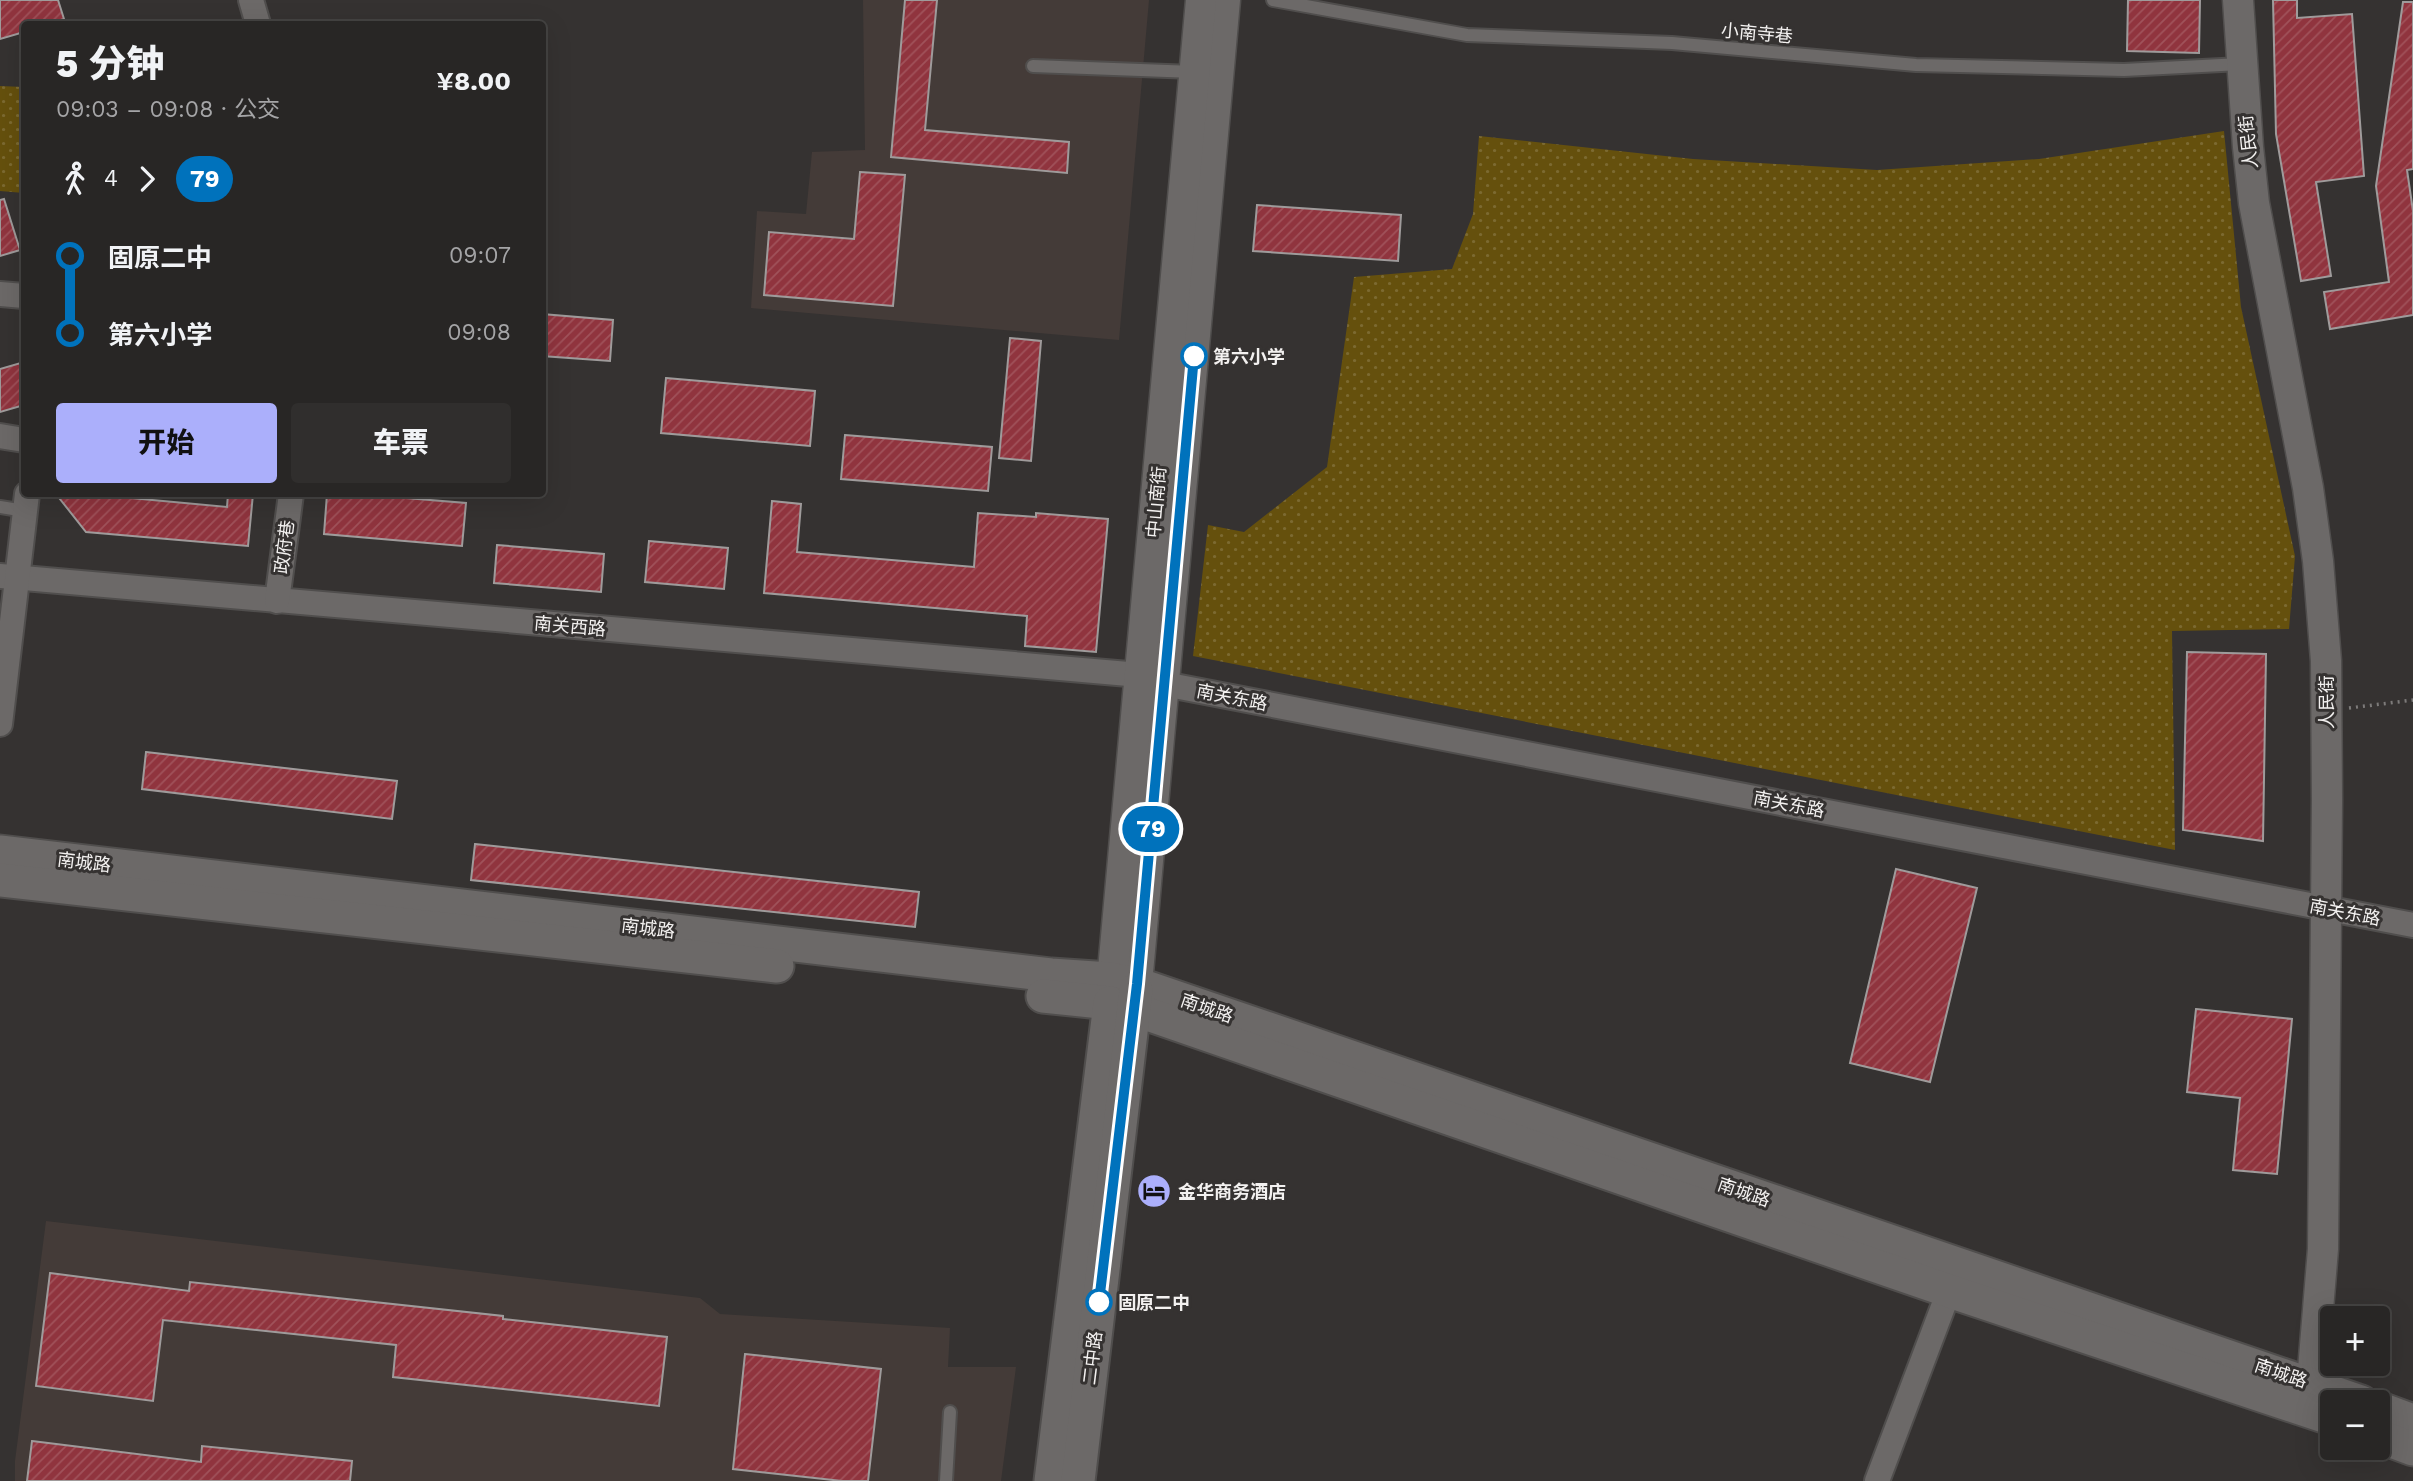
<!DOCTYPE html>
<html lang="zh">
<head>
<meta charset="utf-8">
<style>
	body { margin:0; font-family:"Work Sans","Noto Sans SC",sans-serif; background:#302e2d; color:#f1f3f6; height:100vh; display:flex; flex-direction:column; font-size:26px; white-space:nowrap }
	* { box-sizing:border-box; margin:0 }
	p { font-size:23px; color:#a5a5a7 }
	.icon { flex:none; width:38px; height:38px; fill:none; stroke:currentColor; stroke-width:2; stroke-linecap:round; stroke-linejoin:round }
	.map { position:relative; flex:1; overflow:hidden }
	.details { position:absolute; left:21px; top:21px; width:525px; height:476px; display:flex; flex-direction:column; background:#282625; border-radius:7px; box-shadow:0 7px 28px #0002,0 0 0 2px #444342 }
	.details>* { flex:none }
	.badge { padding:0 14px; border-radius:23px; font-size:24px; line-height:46px }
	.fabs { position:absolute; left:2320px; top:1306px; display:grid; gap:14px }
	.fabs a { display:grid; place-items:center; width:70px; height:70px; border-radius:7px; background:#282625; box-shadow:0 7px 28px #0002,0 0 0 2px #444342; font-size:35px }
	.map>.badge { position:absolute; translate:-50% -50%; box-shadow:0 0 0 4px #fff }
	.legs { display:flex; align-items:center; gap:10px; height:77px; padding:0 35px; font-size:23px }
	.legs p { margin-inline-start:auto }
	.headline { display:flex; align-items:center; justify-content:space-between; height:119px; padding:0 35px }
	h1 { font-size:38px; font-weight:800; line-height:52px }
	.action { display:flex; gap:14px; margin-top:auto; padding:14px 35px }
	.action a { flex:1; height:80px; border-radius:7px; background:#abaffb; color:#111; font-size:28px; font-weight:800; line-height:80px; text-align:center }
	.action a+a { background:#302e2d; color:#f1f3f6 }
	ul { padding:0 35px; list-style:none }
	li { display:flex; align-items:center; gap:24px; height:77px; font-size:26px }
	li i { display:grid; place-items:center; width:10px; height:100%; margin:0 9px; background:currentColor }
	li i::after { content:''; width:18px; height:18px; margin:-9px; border:5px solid; border-radius:50%; background:#282625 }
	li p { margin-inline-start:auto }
	li:first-child i { background:linear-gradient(#0000 50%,currentColor 0) }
	li:last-child i { background:linear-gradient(currentColor 50%,#0000 0) }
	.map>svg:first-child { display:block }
	.built { fill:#443b38 }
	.grass { fill:url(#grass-dots) }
	.building { fill:url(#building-hatch); stroke:#9f9b9b; stroke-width:2 }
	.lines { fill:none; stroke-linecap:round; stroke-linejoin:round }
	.service-casing { stroke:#504e4d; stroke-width:16 }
	.minor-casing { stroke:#504e4d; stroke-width:28 }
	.tertiary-casing { stroke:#504e4d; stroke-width:33 }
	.secondary-casing { stroke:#504e4d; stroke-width:37 }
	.path { stroke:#7d7b7a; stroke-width:3.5; stroke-dasharray:2 5; stroke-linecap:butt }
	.service { stroke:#6c6968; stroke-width:12 }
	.minor { stroke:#6c6968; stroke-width:24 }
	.tertiary { stroke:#6c6968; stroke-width:30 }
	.secondary { stroke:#6c6968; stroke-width:33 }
	.line-1-casing { stroke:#fff; stroke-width:16 }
	.line-1 { stroke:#0072bc; stroke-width:10 }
	.stop-1-dot { fill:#fff; stroke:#0072bc; stroke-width:3.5 }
	.labels { text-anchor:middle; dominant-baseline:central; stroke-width:6; stroke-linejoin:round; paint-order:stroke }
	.street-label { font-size:18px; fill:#f3f1f0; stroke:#353231 }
	.stop-label { font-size:18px; font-weight:bold; fill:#f3f1f0; stroke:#353231; text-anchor:start }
	.poi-label { font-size:18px; font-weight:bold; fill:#f3f1f0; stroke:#353231; text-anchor:start }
</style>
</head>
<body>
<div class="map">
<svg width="2413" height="1481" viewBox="0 0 2413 1481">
	<defs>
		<pattern id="grass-dots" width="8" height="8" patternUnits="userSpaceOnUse" patternTransform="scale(1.75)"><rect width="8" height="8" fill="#65500d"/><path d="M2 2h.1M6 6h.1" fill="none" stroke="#7c6a31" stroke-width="1.8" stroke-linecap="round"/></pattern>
		<pattern id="building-hatch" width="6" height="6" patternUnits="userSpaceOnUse" patternTransform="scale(1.75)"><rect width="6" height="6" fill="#90343e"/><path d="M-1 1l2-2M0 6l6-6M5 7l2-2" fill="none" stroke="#a0525a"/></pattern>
	</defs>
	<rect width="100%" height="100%" fill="#353231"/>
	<g class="built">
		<path d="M 863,0 L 1149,0 L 1119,340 L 751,308 L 757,211 L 806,214 L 812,152 L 865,150 Z"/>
		<path d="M 46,1221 L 700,1298 L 720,1314 L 950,1328 L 948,1367 L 1016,1367 L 1001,1481 L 15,1481 L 15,1461 Z"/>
	</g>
	<g class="grass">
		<path d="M 0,86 L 24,87 L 24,193 L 0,191 Z"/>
		<path d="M 2224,131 L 2241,307 L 2295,556 L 2289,629 L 2172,631 L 2175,850 L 1193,656 L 1208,525 L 1244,532 L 1327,467 L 1354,277 L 1452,269 L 1473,214 L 1479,136 L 1693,159 L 1877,170 L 2039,159 Z"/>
	</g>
	<g class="building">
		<path d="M 0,0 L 58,0 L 64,19 L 48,24 L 24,24 L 24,32 L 0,39 Z"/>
		<path d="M 905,0 L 937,0 L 925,130 L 1069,142 L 1067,173 L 891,157 Z"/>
		<path d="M 2128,0 L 2200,0 L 2199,53 L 2127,51 Z"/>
		<path d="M 2273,0 L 2297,0 L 2297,18 L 2352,14 L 2364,176 L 2316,182 L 2331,276 L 2301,281 L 2276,134 Z"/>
		<path d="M 2403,2 L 2413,2 L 2413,169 L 2407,170 L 2413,211 L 2413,315 L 2330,329 L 2324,292 L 2389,282 L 2376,186 Z"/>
		<path d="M 860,172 L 905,175 L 893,306 L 764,295 L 769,232 L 854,239 Z"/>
		<path d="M 4,199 L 20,250 L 0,256 L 0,200 Z"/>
		<path d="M 1257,205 L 1401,215 L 1398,261 L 1253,251 Z"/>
		<path d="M 542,314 L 613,320 L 610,361 L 542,356 Z"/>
		<path d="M 1010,338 L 1041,341 L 1031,461 L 999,458 Z"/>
		<path d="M 24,362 L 24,405 L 0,412 L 0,369 Z"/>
		<path d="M 666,378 L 815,391 L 810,446 L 661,433 Z"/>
		<path d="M 845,435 L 992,447 L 988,491 L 841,479 Z"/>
		<path d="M 56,494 L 99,494 L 99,495 L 227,507 L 228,494 L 253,494 L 248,546 L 86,532 Z"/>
		<path d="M 327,494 L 357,494 L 466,503 L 462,546 L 324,534 Z"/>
		<path d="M 772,501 L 801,504 L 797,552 L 974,567 L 978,513 L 1036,517 L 1036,513 L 1108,519 L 1096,652 L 1025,646 L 1027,616 L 764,593 Z"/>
		<path d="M 649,541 L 728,548 L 724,589 L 645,582 Z"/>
		<path d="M 497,545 L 604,554 L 601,592 L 494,583 Z"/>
		<path d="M 2187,652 L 2266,654 L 2263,841 L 2183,830 Z"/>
		<path d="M 146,752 L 397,781 L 392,819 L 142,789 Z"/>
		<path d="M 475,844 L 919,892 L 915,927 L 471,880 Z"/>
		<path d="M 1896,869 L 1977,888 L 1930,1082 L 1850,1063 Z"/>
		<path d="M 2196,1009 L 2292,1019 L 2277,1174 L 2233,1170 L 2240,1098 L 2187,1092 Z"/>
		<path d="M 50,1273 L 189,1291 L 190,1282 L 503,1316 L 503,1319 L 667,1337 L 659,1406 L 393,1377 L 396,1345 L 163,1320 L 153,1401 L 36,1386 Z"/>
		<path d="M 745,1354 L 881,1369 L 868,1481 L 842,1481 L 733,1469 Z"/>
		<path d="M 32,1441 L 201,1462 L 202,1446 L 352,1461 L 350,1481 L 27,1481 Z"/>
	</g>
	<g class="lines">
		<g class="service-casing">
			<g id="service">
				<path d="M 1273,0 L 1467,35 L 1672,43 L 1916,65 L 2124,70 L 2241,64"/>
				<path d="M 1033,66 L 1194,72"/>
				<path d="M 0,507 L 25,511"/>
				<path d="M 946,1481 L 950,1412"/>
			</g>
		</g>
		<g class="minor-casing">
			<g id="minor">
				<path d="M 251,0 L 258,24"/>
				<path d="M 0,294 L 24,296"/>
				<path d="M 0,436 L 24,440"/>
				<path d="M 0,576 L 1140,675"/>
				<path d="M 277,601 L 291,494"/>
				<path d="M 1164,684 L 2413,925"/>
				<path d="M 0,724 L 27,494"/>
				<path d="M 1877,1481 L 1949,1291 L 1958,1277"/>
			</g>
		</g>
		<g class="tertiary-casing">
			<g id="tertiary">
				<path d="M 2238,0 L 2248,147 L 2254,203 L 2308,488 L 2318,561 L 2326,661 L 2327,800 L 2323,1249 L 2310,1406"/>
				<path d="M 1137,984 L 1225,0"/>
				<path d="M 1110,1003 L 1201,0"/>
			</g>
		</g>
		<g class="secondary-casing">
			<g id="secondary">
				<path d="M 0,852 L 1051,975 L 1110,979 L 1137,984 L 2361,1402"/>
				<path d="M 0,880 L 777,966"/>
				<path d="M 1043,996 L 1110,1003 L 1133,1009 L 1949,1291 L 2333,1419"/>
				<path d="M 2378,1408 L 2413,1421"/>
				<path d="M 2378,1436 L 2413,1449"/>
				<path d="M 1051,1481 L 1110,1003"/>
				<path d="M 1078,1481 L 1136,990"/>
			</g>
		</g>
		<path class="path" d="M 2349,708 L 2413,700"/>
		<use href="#service" class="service"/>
		<use href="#minor" class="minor"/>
		<use href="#tertiary" class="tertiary"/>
		<use href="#secondary" class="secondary"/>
	</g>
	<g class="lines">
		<g class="line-1-casing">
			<path id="line-1" d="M 1099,1302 L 1137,984 L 1194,356"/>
		</g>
		<use href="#line-1" class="line-1"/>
	</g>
	<defs>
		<g id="hotel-disc" transform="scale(1.75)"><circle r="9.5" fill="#abaffb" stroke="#353231"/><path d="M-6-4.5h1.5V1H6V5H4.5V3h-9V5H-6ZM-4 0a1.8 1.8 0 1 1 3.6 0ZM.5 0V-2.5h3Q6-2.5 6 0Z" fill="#111"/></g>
	</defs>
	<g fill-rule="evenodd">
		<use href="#hotel-disc" x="1154" y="1191"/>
	</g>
	<g class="stop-1-dot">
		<circle cx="1194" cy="356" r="12"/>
		<circle cx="1099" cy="1302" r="12"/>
	</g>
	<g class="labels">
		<g class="street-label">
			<text transform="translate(1757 33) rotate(5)">小南寺巷</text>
			<text transform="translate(2248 142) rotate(-96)">人民街</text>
			<text transform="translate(1156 502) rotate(-85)">中山南街</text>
			<text transform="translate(284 547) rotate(-83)">政府巷</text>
			<text transform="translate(570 626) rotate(5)">南关西路</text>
			<text transform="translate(1232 697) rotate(11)">南关东路</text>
			<text transform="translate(2326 702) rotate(-90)">人民街</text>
			<text transform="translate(1789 804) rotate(11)">南关东路</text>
			<text transform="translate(84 862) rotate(7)">南城路</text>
			<text transform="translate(2345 912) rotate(11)">南关东路</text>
			<text transform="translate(648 928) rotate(7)">南城路</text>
			<text transform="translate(1207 1008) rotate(19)">南城路</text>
			<text transform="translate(1744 1192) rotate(19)">南城路</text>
			<text transform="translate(1092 1358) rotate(-83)">二中路</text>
			<text transform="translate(2281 1373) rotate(19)">南城路</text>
		</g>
		<g class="stop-label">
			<text x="1213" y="356">第六小学</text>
			<text x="1118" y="1302">固原二中</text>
		</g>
		<g class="poi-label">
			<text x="1178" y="1191">金华商务酒店</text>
		</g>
	</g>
</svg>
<div class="fabs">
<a>+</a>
<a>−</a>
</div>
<b class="badge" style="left:1151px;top:829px;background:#0072bc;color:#fff">79</b>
<section class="details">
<div class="headline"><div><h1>5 分钟</h1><p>09:03 – 09:08 · 公交</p></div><b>¥8.00</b></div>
<div class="legs"><svg class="icon" aria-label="walk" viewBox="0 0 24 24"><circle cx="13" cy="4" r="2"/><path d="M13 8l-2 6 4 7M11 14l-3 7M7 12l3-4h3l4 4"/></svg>4<svg class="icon" aria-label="forward" viewBox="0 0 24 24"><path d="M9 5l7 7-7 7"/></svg><b class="badge" style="background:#0072bc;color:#fff">79</b></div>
<ul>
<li><i style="color:#0072bc"></i><b>固原二中</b><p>09:07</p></li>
<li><i style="color:#0072bc"></i><b>第六小学</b><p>09:08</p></li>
</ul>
<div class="action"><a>开始</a><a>车票</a></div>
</section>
</div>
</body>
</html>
